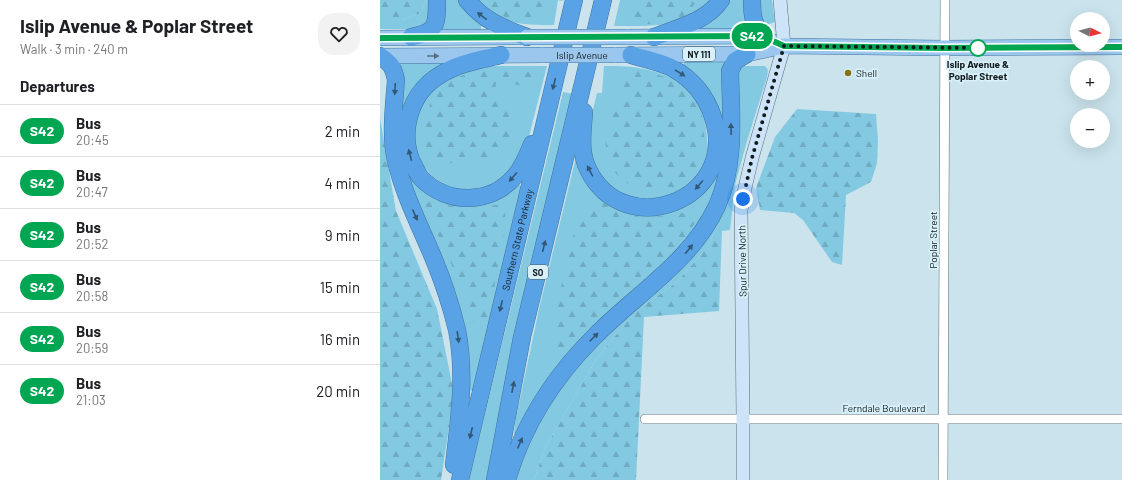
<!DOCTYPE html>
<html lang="en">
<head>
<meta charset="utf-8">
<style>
	body { margin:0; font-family:Barlow,sans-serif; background:#f2f2f2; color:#202124; height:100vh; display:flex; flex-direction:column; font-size:15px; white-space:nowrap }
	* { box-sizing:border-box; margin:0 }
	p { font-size:13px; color:#757577 }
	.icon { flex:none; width:22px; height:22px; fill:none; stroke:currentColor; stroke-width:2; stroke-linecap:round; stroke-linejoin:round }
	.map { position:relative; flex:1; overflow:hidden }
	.side { display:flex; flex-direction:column; background:#fff; width:380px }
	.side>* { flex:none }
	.badge { padding:0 8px; border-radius:13px; font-size:14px; line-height:26px }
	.needle { width:26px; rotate:96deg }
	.controls { position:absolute; left:690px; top:12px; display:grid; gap:8px }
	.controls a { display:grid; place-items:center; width:40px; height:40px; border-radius:50%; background:#fff; box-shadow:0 4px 16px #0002; font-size:20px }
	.you { position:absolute; width:20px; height:20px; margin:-10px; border:3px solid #fff; border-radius:50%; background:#1a73e8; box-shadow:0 0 0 6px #1a73e833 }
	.map>.badge { position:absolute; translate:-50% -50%; box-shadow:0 0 0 2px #fff }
	h2 { padding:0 20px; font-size:15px; line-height:36px }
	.round { display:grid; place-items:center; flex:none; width:42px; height:42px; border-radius:16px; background:#f2f2f2 }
	.headline { display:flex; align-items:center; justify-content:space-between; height:68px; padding:0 20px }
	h1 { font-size:19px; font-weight:700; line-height:30px }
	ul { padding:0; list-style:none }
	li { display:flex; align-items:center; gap:12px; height:52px; padding:0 20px; border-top:1px solid #e0e0e0 }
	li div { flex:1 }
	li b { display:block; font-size:15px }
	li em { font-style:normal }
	li .badge { min-width:44px; font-weight:700; text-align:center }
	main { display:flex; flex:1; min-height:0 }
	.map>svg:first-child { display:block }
	.grass { fill:#83c9e2 }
	.forest { fill:url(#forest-firs) }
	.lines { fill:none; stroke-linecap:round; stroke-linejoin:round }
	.street-casing { stroke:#576d76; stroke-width:10 }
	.secondary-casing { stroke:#576d76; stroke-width:14 }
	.primary-casing { stroke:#40739f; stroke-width:16 }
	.highway-casing { stroke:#40739f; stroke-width:18 }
	.street { stroke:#fff; stroke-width:9 }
	.secondary { stroke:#cde3f7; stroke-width:13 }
	.primary { stroke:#9bc7ef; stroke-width:15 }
	.highway { stroke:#59a2e5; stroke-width:17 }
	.primary-bridge-casing { stroke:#40739f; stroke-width:16; stroke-linecap:butt }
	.primary-bridge { stroke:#9bc7ef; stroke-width:15 }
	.oneway { fill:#325878 }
	.oneway2 { fill:#567186 }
	.line-casing { stroke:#fff; stroke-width:9 }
	.line { stroke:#00a651; stroke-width:6 }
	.walk { stroke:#121b1e; stroke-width:4; stroke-dasharray:0 7.2 }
	.stop-dot { fill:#fff; stroke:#00a651; stroke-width:2 }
	.poi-dot { fill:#887213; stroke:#d7f0fa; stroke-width:1.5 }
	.labels { text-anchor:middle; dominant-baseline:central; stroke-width:3.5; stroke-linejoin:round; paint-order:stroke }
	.shield { fill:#d7f0fa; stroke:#4d5b60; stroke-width:1 }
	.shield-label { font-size:9px; font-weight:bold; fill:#121b1e }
	.street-label { font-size:10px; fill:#121b1e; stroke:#d7f0fa }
	.stop-label { font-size:10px; font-weight:bold; fill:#121b1e; stroke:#d7f0fa }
	.poi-label { font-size:10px; fill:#121b1e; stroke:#d7f0fa; text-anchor:start }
</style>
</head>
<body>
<main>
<section class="side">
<div class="headline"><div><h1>Islip Avenue &amp; Poplar Street</h1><p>Walk · 3 min · 240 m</p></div><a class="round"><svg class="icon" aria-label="heart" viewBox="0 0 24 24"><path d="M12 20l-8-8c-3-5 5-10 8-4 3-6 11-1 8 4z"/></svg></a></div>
<h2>Departures</h2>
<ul>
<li><span class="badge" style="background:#00a651;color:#fff">S42</span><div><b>Bus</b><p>20:45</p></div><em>2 min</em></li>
<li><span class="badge" style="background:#00a651;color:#fff">S42</span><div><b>Bus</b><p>20:47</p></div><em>4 min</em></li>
<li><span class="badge" style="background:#00a651;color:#fff">S42</span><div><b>Bus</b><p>20:52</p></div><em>9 min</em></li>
<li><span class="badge" style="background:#00a651;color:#fff">S42</span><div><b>Bus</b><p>20:58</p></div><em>15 min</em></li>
<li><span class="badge" style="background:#00a651;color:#fff">S42</span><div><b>Bus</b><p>20:59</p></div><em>16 min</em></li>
<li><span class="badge" style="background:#00a651;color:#fff">S42</span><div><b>Bus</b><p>21:03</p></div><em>20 min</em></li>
</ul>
</section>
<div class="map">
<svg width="742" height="480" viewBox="0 0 742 480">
	<defs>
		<pattern id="forest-firs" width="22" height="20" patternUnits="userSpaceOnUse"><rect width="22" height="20" fill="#83c9e2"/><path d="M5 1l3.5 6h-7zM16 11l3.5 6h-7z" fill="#70acc1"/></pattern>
	</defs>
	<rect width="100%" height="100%" fill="#cae3ec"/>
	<g class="grass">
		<path d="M 46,0 L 53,0 L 53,20 L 44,29 L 0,29 L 0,20 L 22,20 L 41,13 Z"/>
		<path d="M 62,0 L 83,0 L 104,23 L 101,27 L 101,33 L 61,34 L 62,30 L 60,28 Z"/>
		<path d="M 94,0 L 183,0 L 182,1 L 178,0 L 174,25 C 154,25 135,25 117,16 C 108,12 101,5 94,0 Z"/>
		<path d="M 240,0 L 334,0 L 327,9 L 291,24 L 265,26 L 234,26 Z"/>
		<path d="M 347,0 L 369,0 L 369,25 L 364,28 L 359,29 L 359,32 L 291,34 Z"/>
		<path d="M 379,0 L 392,0 L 395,22 L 389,24 L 379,24 Z"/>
		<path d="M 69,58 L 36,91 L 26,156 L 66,196 L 136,182 L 141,186 L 93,391 L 87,389 L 21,159 L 19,66 L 25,62 Z"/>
		<path d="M 345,61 L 343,174 L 312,239 L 222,322 L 139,436 L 134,433 L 136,418 L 159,309 L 197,153 L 233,202 L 299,205 L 343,143 L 301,68 L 305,62 Z"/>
		<path d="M 98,66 L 167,66 L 144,156 L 116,184 L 94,190 L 70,188 L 52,176 L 39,161 L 32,140 L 34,115 L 58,80 Z"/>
		<path d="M 224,66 C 250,66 267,67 290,77 L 294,74 L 324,107 L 329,159 L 317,181 L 297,197 L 274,202 L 252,199 L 232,189 L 219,175 L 208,150 L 209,126 L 217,93 L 222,93 Z"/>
		<path d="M 358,66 L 385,66 L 388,70 L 387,77 L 367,141 L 355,185 L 350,230 L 334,232 L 329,245 L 297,282 L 255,312 L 217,358 L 165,448 L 154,480 L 132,480 L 147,443 L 188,373 L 343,205 Z"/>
		<path d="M 183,92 L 194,94 L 107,480 L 89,480 Z"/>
	</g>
	<g class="forest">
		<path d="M 0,0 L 46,0 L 41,13 L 22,20 L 0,20 Z"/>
		<path d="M 100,0 L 173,0 L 171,7 L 153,24 L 131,21 L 104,3 Z"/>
		<path d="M 255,0 L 318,0 L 299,22 L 253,25 L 246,20 Z"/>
		<path d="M 256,69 L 292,79 L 321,108 L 325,145 L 313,180 L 290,189 L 256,190 L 228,167 C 228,158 224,142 226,133 C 231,112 249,99 241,75 Z"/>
		<path d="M 97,70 L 161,71 L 151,87 L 137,85 L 126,80 L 116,84 L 114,92 L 127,109 L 135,135 L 117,155 L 90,162 L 55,164 L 44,144 L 42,124 L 58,85 Z"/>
		<path d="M 417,109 L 496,114 L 498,142 L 497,163 L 491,182 L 466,195 L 462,265 L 452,262 L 423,220 L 414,213 L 380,210 L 376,188 L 395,137 Z"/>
		<path d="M 0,118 L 16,211 L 57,309 L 74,394 L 61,480 L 0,480 Z"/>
		<path d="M 220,199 L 235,211 L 260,217 L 292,216 L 309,211 L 318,218 L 297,251 L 230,309 L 179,361 L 174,358 L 174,332 L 185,264 L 193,237 L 207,204 Z"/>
		<path d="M 54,201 L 75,207 L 99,207 L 124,204 L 126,221 L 107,328 L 102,330 L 90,319 L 86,296 L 43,203 Z"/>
		<path d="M 342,230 L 339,311 L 264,317 L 256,480 L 154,480 L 165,448 L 217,358 L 255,312 L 297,282 L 329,245 L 334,232 Z"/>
	</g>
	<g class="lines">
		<g class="street-casing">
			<g id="street">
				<path d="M 265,419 L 742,419"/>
				<path d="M 563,480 L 565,0"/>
			</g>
		</g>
		<g class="secondary-casing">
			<path id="secondary" d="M 363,480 L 363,418 L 361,210 L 365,188 L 372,158 L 404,46 L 400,0"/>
		</g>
		<g class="primary-casing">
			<g id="primary">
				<path d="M 246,37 L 382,36 L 390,40"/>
				<path d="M 0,38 L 144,37"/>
				<path d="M 234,55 L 367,54 L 404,46 L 564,48 L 742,47"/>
				<path d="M 0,56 L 163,55"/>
			</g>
		</g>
		<g class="highway-casing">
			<g id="highway">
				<path d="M 87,0 C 104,21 123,28 147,37"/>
				<path d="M 372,0 C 372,15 373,23 382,36"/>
				<path d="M 31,37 C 57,32 57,25 57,0"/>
				<path d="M 274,37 C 297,28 326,22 341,0"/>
				<path d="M 121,55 C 100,60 78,63 60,75 C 29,93 17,136 35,168 C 37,171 38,175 41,178 C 67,205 111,205 135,176 C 143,167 148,154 152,144"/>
				<path d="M 0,56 C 11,64 13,66 16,80 C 14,106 10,135 16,161 C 24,195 40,226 53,257 C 63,281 71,305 77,330 C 86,375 79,420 74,465"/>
				<path d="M 204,112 C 203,130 199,151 208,169 C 243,243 360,201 333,117 C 326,96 313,80 294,69 C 281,62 264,59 251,55"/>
				<path id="s1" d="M 80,480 L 194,0"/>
				<path d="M 115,480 L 142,337 L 223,0"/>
				<path d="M 127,480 C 143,425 174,377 214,337 C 256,294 311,262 337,206 C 356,164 351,116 350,71 L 355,61 L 367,54"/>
			</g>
		</g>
		<use href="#street" class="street"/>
		<use href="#secondary" class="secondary"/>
		<use href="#primary" class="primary"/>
		<use href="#highway" class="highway"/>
		<g class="primary-bridge-casing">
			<g id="primary-bridge">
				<path d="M 147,37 L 246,37"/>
				<path id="s2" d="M 163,55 L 234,55"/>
			</g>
		</g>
		<use href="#primary-bridge" class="primary-bridge"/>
	</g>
	<defs><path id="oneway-solid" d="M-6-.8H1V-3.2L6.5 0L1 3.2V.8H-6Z"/></defs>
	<g class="oneway">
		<use href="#oneway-solid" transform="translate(102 16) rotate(-143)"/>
		<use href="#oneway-solid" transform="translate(300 73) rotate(32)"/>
		<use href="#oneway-solid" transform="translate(174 84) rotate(104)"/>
		<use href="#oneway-solid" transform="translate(15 89) rotate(93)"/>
		<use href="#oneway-solid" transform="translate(351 129) rotate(-91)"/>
		<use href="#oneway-solid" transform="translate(30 155) rotate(-105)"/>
		<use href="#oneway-solid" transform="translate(210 171) rotate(-118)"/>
		<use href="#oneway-solid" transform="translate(133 177) rotate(131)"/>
		<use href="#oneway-solid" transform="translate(319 185) rotate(131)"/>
		<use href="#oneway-solid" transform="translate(35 215) rotate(66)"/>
		<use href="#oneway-solid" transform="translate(164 246) rotate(-76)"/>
		<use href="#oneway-solid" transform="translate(309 249) rotate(-51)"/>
		<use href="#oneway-solid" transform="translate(121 306) rotate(103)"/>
		<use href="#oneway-solid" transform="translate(78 337) rotate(82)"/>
		<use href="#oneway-solid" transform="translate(214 337) rotate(-45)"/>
		<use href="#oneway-solid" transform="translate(133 387) rotate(-79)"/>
		<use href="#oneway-solid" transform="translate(91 433) rotate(103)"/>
		<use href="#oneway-solid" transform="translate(140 443) rotate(-66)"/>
	</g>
	<use class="oneway2" href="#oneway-solid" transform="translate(53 56)"/>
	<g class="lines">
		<g class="line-casing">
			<path id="line" d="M 0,38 L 382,36 L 404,46 L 564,48 L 742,47"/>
		</g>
		<use href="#line" class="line"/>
		<path class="walk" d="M 363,199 L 372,158 L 404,46 L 598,48"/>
	</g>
	<circle class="stop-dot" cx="598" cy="48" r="8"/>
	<circle class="poi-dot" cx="468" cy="73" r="4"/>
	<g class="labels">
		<g class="shield">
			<rect x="303" y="47" width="32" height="14" rx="3"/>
			<rect x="148" y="265" width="20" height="14" rx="3"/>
		</g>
		<g class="shield-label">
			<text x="319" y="54">NY 111</text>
			<text x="158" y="272">SO</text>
		</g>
		<g class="street-label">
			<text stroke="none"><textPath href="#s2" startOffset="39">Islip Avenue</textPath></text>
			<text stroke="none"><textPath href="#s1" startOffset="247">Southern State Parkway</textPath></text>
			<text transform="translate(553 240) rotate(-90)">Poplar Street</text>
			<text transform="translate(362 261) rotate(-91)">Spur Drive North</text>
			<text x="504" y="408">Ferndale Boulevard</text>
		</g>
		<g class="stop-label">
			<text x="598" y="64">Islip Avenue &amp;<tspan x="598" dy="12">Poplar Street</tspan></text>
		</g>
		<g class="poi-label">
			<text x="476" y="73">Shell</text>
		</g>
	</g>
</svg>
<div class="controls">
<a><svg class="needle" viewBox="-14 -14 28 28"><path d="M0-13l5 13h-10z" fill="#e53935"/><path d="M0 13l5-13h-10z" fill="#757577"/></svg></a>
<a>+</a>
<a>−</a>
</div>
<div class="you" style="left:363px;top:199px"></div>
<b class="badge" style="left:372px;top:36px;background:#00a651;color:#fff">S42</b>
</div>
</main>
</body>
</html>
